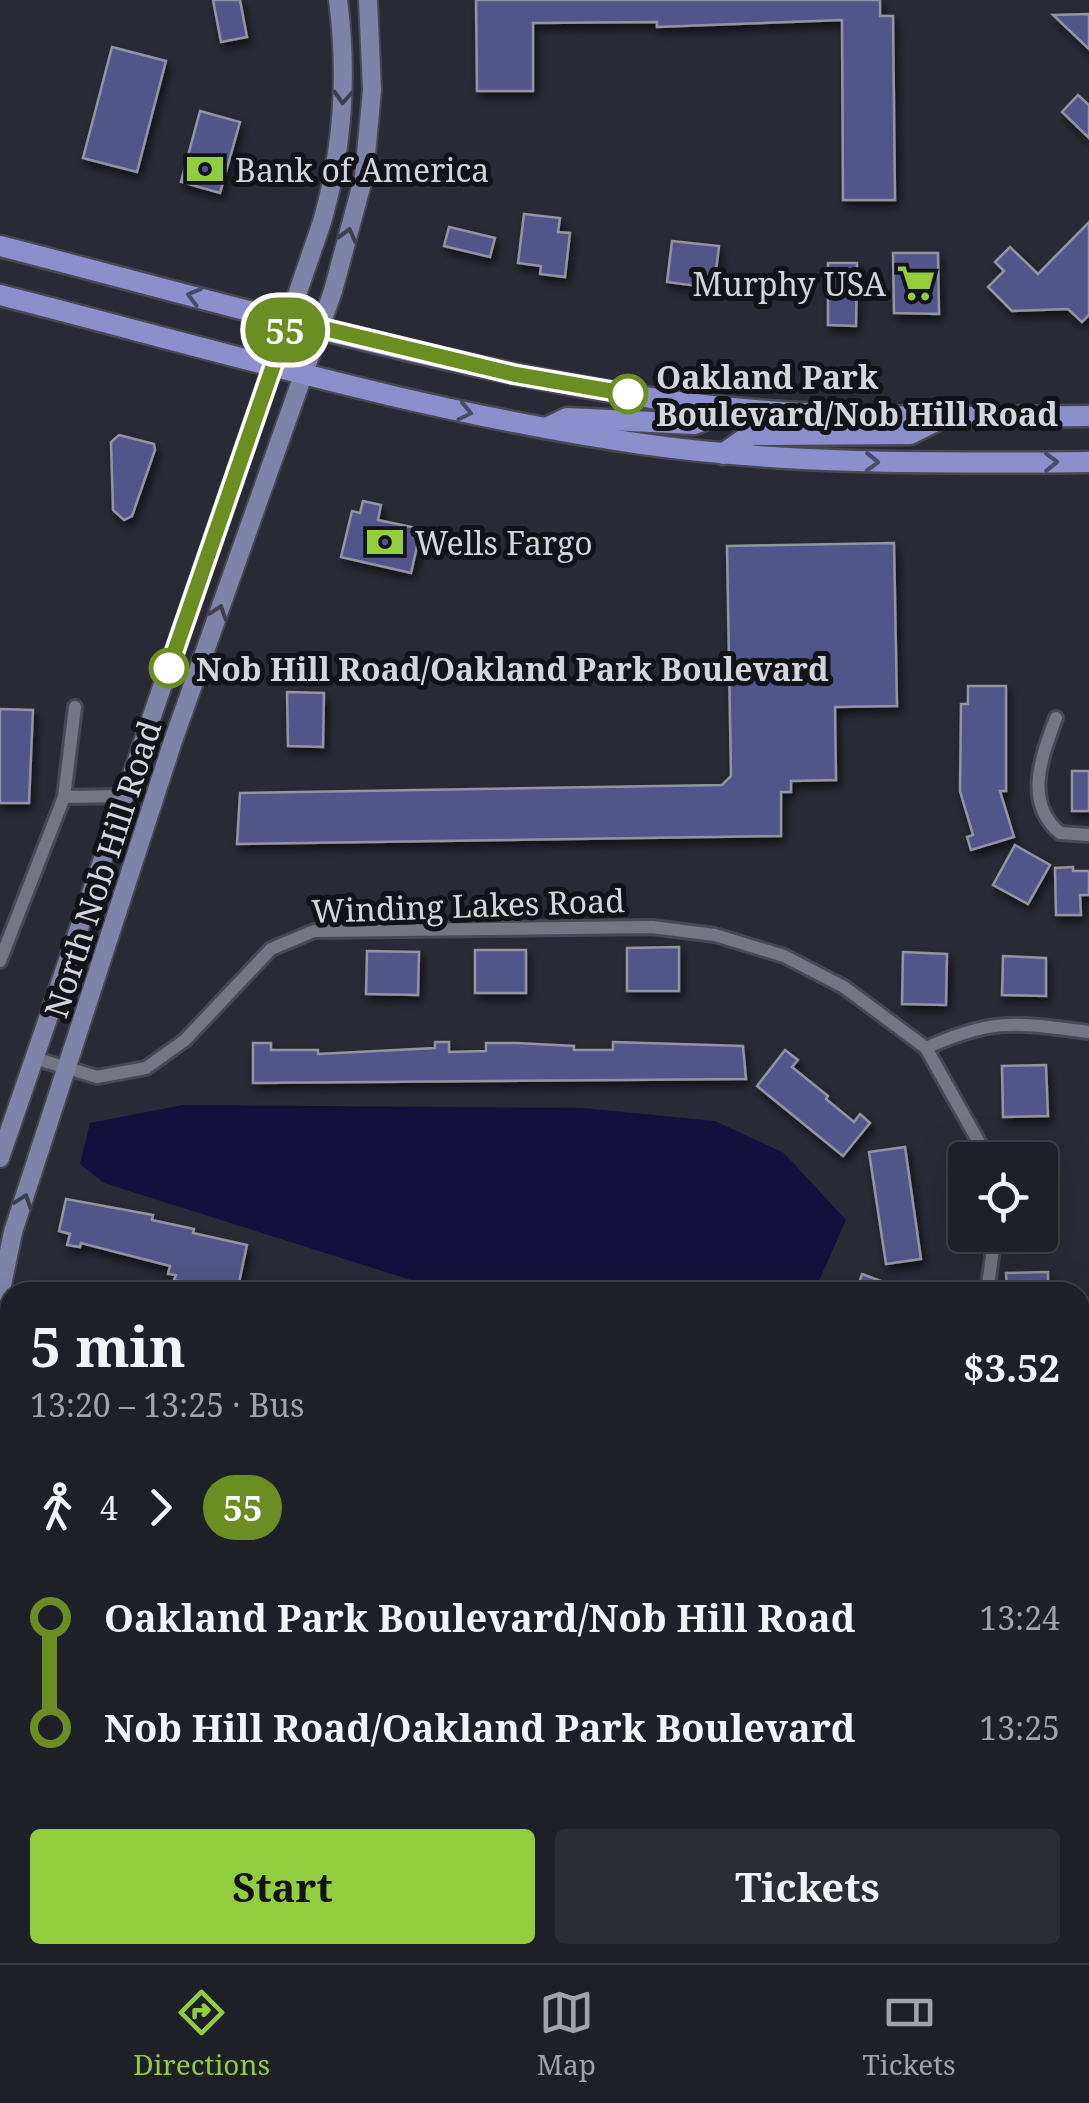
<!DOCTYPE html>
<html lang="en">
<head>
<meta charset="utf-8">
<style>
	body { margin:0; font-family:"Noto Serif",serif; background:#2b2d34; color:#f1f3f6; height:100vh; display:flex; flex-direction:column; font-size:38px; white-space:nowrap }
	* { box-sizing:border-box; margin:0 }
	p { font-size:32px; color:#a1a3a8 }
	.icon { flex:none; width:55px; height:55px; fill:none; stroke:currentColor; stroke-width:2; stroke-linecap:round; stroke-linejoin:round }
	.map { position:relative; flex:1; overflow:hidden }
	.details { position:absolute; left:0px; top:1282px; width:1090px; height:682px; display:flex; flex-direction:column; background:#1e2028; border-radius:30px 30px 0 0; box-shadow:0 10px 40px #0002,0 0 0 2px #3c3e45 }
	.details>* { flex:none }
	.badge { padding:0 20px; border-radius:32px; font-size:35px; line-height:65px }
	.fabs { position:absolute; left:948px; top:1142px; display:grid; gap:20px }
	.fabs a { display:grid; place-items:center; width:110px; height:110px; border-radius:10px; background:#1e2028; box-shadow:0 10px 40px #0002,0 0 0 2px #3c3e45; font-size:50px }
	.map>.badge { position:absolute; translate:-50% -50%; box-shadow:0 0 0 5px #fff }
	.legs { display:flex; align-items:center; gap:15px; height:110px; padding:0 30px; font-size:32px }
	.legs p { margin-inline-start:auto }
	.head { display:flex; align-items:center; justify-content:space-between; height:170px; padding:0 30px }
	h1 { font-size:55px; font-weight:700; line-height:75px }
	.button { display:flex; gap:20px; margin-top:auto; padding:20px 30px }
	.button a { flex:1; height:115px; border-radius:10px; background:#92cd3e; color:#111; font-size:40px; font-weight:700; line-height:115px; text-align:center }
	.button a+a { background:#2b2d34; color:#f1f3f6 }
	ul { padding:0 30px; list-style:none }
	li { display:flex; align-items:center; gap:35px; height:110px; font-size:38px }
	li i { display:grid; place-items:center; width:15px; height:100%; margin:0 12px; background:currentColor }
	li i::after { content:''; width:25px; height:25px; margin:-12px; border:8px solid; border-radius:50%; background:#1e2028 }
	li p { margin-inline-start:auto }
	li:first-child i { background:linear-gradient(#0000 50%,currentColor 0) }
	li:last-child i { background:linear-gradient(currentColor 50%,#0000 0) }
	.menu { display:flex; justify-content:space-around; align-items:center; height:140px; border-top:2px solid #3c3e45; background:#1e2028; font-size:28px; color:#a1a3a8 }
	.menu a { display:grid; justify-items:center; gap:5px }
	.menu .current { color:#92cd3e }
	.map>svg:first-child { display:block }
	.water { fill:#13103d }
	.building { fill:#515589; stroke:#9294a1; stroke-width:2.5; filter:url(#shadow) }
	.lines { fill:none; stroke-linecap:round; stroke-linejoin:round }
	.minor-casing { stroke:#474852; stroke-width:18 }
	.secondary-casing { stroke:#474852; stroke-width:22 }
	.primary-casing { stroke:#474852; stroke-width:25 }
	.minor { stroke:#747683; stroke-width:12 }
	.secondary { stroke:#8083a8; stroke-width:18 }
	.primary { stroke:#8b90cd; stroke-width:20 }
	.oneway { stroke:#3e4052 }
	.oneway2 { stroke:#484b69 }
	.line-1-casing { stroke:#fff; stroke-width:22 }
	.line-1 { stroke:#6b8e23; stroke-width:15 }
	.stop-1-dot { fill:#fff; stroke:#6b8e23; stroke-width:5 }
	.labels { text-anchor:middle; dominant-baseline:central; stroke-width:10; stroke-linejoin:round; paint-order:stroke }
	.poi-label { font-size:32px; fill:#d3d4dc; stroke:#121318; text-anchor:start }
	.stop-label { font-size:32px; font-weight:bold; fill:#d3d4dc; stroke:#121318; text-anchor:start }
	.street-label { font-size:32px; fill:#d3d4dc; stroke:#121318 }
</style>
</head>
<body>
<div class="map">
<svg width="1089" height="1963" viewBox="0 0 1089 1963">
	<defs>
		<filter id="shadow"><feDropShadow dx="3" dy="5.5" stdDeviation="5" flood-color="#0009"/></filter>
	</defs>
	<rect width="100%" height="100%" fill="#282a35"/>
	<g class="water">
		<path d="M 183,1105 L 583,1108 L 715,1121 L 784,1153 L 846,1220 L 814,1292 L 435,1292 L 430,1286 L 104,1183 L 80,1164 L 90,1123 Z"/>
		<path d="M 1089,1860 L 1089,1963 L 73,1963 L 62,1955 L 1080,1955 L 1080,1868 Z"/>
	</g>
	<g class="building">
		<path d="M 213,0 L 240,0 L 247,37 L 221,42 Z"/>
		<path d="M 476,0 L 880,0 L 880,16 L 893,16 L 895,200 L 843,200 L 842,20 L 657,27 L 657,22 L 533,23 L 533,91 L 477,91 Z"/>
		<path d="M 1089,14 L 1089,49 L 1053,15 Z"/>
		<path d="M 112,47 L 166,61 L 137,172 L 83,158 Z"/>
		<path d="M 1078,95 L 1089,105 L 1089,138 L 1062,112 Z"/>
		<path d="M 200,111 L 240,122 L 220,193 L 181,182 Z"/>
		<path d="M 524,214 L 560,218 L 558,232 L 570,233 L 565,277 L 540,274 L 541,266 L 518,263 Z"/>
		<path d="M 1089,222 L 1089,315 L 1082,322 L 1068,309 L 1012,311 L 988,287 L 1004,271 L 995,262 L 1010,247 L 1038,274 Z"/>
		<path d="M 449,227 L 495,238 L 490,257 L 444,246 Z"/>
		<path d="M 672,241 L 719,246 L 714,288 L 667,282 Z"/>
		<path d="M 893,253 L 938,253 L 939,314 L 894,313 Z"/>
		<path d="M 828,263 L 857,263 L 856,326 L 828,325 Z"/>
		<path d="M 119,435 L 154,444 L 155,450 L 132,516 L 124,520 L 113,510 L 111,442 Z"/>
		<path d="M 363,501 L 381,505 L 378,520 L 421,529 L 411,573 L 341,557 L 352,511 L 360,513 Z"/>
		<path d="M 894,543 L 897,706 L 835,707 L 836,780 L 791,781 L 791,792 L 781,792 L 781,836 L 237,844 L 240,793 L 722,785 L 731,776 L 727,546 Z"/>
		<path d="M 968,686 L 1006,686 L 1006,791 L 1000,791 L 1014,837 L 971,850 L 967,837 L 973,835 L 960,791 L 961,704 L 968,704 Z"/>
		<path d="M 287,692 L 324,693 L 323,747 L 288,746 Z"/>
		<path d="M 0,709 L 33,710 L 29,803 L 0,803 Z"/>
		<rect x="1072" y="771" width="17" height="40"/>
		<path d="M 1015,845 L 1050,865 L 1028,904 L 993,885 Z"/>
		<path d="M 1073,867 L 1073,871 L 1089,871 L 1089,895 L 1080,895 L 1081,915 L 1056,915 L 1055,868 Z"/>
		<path d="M 679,947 L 679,991 L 627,991 L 627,948 Z"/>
		<rect x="475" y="950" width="51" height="43"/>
		<path d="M 367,951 L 419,952 L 418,995 L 366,994 Z"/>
		<path d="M 903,952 L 947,954 L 946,1005 L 902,1004 Z"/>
		<path d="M 1003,956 L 1046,958 L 1046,996 L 1002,995 Z"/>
		<path d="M 435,1042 L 449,1042 L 449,1052 L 486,1051 L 486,1043 L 517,1043 L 574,1046 L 574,1050 L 613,1050 L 613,1042 L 743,1046 L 746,1079 L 253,1083 L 253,1043 L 271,1043 L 271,1050 L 318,1050 L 318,1054 L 435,1048 Z"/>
		<path d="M 785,1050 L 798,1060 L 792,1067 L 828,1096 L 826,1099 L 854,1122 L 860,1114 L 870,1123 L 843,1156 L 757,1086 Z"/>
		<path d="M 1046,1065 L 1048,1116 L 1003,1117 L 1002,1066 Z"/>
		<path d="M 905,1147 L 921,1259 L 886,1264 L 869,1152 Z"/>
		<path d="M 66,1199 L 153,1215 L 152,1220 L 194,1229 L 193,1233 L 247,1245 L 237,1292 L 198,1292 L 192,1290 L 193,1284 L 174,1280 L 176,1275 L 168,1274 L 170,1266 L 81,1243 L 80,1247 L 67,1245 L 70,1234 L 59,1231 Z"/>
		<path d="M 1048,1272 L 1048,1292 L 1007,1292 L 1006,1273 Z"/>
		<path d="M 862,1274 L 908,1291 L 908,1292 L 856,1292 Z"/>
	</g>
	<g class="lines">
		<g class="minor-casing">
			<g id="minor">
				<path d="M 1056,718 C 1042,756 1023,802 1060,833 L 1089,835"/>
				<path d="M 64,797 L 125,796"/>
				<path d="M 0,961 L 64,797 L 75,707"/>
				<path d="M 926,1048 C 995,1017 1016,1023 1089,1032"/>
				<path d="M 34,1058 L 97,1077 L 146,1068 L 185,1040 L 271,949 L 314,931 L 652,927 L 715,935 L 784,956 L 844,987 L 926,1048 L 989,1160"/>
				<path d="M 987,1292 L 995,1235"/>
				<path d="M 1080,1372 L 1089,1372"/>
				<path d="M 1080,1631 L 1089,1633"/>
				<path d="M 0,1655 L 10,1654"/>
				<path d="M 0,1677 L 10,1677"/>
				<path d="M 1080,1747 L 1089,1740"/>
			</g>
		</g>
		<g class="secondary-casing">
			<g id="secondary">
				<path d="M 0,1158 L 322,222 C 343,149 348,76 338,0"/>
				<path d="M 0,1295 L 13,1232 L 173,741 L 333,291 L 364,176 L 372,90 L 368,0"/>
				<path d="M 0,1835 L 10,1888"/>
				<path d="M 26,1955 L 28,1963"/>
			</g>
		</g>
		<g class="primary-casing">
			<g id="primary">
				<path d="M 0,246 C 227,304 454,372 687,403 C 820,420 955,417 1089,416"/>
				<path d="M 0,295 C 212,349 425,413 642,444 C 791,465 940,463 1089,462"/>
				<path d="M 548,427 L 567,418 L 694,424 L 735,410"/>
				<path d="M 723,454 L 750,435 L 910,434 L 938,420"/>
			</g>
		</g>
		<use href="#minor" class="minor"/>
		<use href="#secondary" class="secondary"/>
		<use href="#primary" class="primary"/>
	</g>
	<defs><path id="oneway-chevron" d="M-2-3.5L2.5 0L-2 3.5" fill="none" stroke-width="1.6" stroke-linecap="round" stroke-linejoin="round" transform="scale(2.5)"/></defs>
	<g class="oneway">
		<use href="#oneway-chevron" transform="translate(343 97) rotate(93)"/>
		<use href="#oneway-chevron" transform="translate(348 235) rotate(-75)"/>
		<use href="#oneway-chevron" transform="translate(219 612) rotate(-71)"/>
		<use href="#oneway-chevron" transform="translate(24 1201) rotate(-71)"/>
	</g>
	<g class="oneway2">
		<use href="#oneway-chevron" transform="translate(194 296) rotate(-165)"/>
		<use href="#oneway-chevron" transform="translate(465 412) rotate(12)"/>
		<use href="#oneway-chevron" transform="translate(872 462) rotate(1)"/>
		<use href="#oneway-chevron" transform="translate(1051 462) rotate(-1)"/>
	</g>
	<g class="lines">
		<g class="line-1-casing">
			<path id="line-1" d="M 169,668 L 289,320 L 513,374 L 628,394"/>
		</g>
		<use href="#line-1" class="line-1"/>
	</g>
	<defs>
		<g id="bank-bare" transform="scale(3)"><path d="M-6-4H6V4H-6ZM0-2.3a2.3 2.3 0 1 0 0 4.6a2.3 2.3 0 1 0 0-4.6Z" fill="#92cd3e" stroke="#121318" stroke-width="2.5" paint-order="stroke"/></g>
		<g id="supermarket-bare" transform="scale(3)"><path d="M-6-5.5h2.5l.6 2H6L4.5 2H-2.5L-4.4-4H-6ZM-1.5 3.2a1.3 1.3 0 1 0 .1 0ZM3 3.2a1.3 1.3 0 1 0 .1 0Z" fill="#92cd3e" stroke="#121318" stroke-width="2.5" paint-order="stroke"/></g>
	</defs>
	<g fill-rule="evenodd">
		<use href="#bank-bare" x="205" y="169"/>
		<use href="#supermarket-bare" x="916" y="283"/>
		<use href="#bank-bare" x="385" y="542"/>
	</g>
	<g class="stop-1-dot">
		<circle cx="628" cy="394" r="18"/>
		<circle cx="169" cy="668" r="18"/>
	</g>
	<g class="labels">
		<g class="poi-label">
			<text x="235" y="169">Bank of America</text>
			<text x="886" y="283" text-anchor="end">Murphy USA</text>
			<text x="415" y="542">Wells Fargo</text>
		</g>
		<g class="stop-label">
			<text x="656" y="376">Oakland Park<tspan x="656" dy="37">Boulevard/Nob Hill Road</tspan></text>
			<text x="196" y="668">Nob Hill Road/Oakland Park Boulevard</text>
		</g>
		<g class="street-label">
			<text transform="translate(102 869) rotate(-72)">North Nob Hill Road</text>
			<text transform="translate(468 905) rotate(-2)">Winding Lakes Road</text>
		</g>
	</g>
</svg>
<div class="fabs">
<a><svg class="icon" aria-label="locate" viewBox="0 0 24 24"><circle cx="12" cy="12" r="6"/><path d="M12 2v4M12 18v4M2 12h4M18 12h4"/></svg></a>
</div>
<b class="badge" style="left:285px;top:330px;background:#6b8e23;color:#fff">55</b>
<section class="details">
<div class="head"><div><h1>5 min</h1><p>13:20 – 13:25 · Bus</p></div><b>$3.52</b></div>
<div class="legs"><svg class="icon" aria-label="walk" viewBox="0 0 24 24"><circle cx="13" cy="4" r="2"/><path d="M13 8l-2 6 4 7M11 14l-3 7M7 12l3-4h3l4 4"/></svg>4<svg class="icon" aria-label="forward" viewBox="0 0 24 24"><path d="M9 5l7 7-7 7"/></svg><b class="badge" style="background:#6b8e23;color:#fff">55</b></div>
<ul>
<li><i style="color:#6b8e23"></i><b>Oakland Park Boulevard/Nob Hill Road</b><p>13:24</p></li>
<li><i style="color:#6b8e23"></i><b>Nob Hill Road/Oakland Park Boulevard</b><p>13:25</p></li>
</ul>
<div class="button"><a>Start</a><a>Tickets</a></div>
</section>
</div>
<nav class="menu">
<a class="current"><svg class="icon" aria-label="directions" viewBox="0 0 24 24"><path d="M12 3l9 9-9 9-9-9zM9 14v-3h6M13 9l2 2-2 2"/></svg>Directions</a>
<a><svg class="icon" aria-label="map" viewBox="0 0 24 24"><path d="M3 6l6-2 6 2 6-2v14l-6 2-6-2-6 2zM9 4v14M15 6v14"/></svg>Map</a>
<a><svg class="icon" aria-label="tickets" viewBox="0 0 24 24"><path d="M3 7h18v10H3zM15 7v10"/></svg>Tickets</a>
</nav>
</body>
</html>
